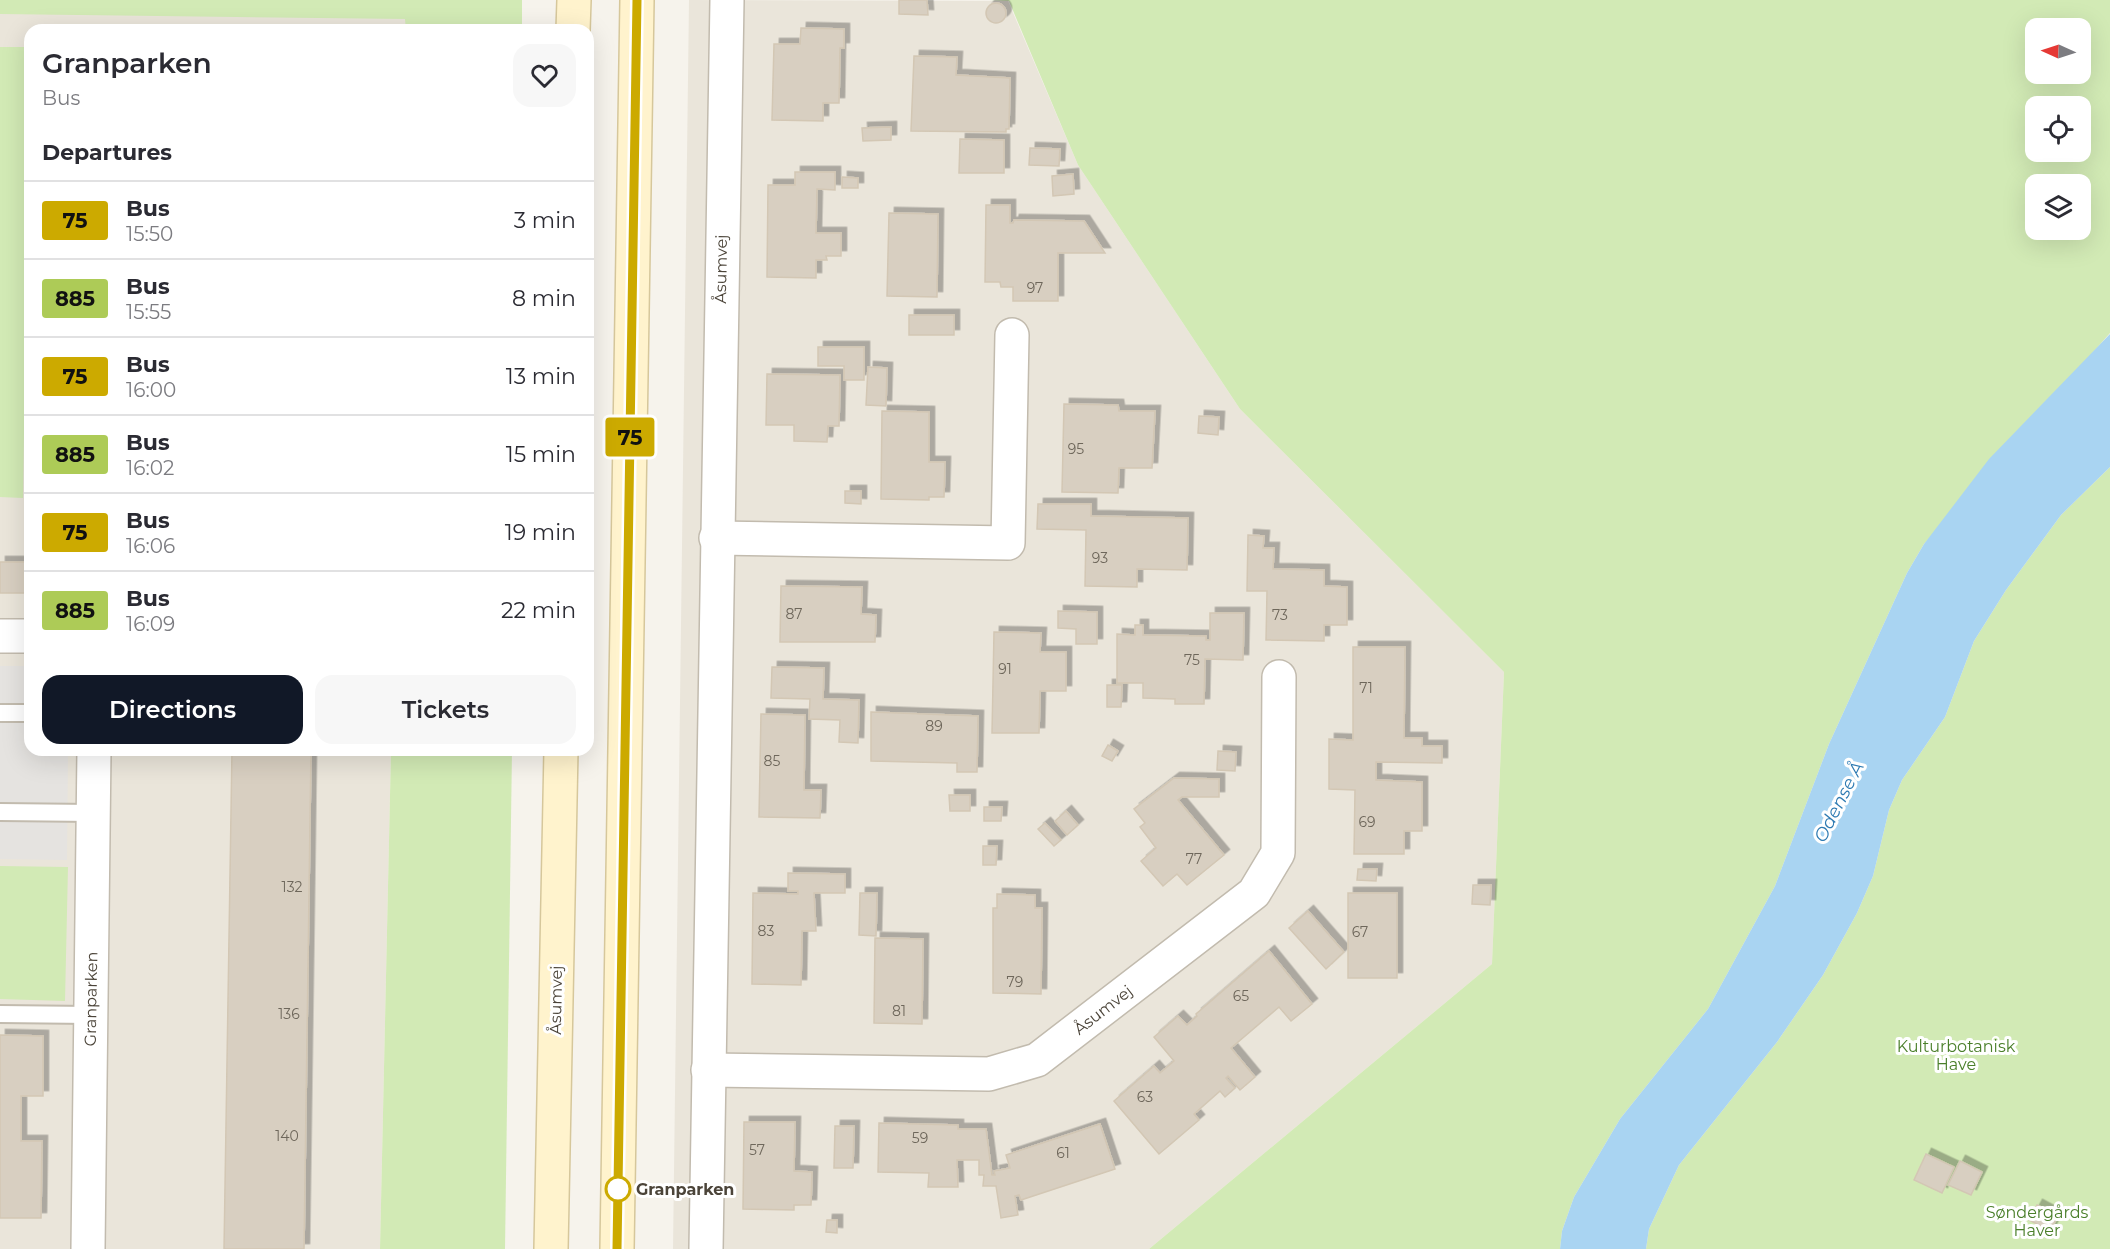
<!DOCTYPE html>
<html lang="en">
<head>
<meta charset="utf-8">
<style>
	body { margin:0; font-family:Montserrat,sans-serif; background:#f7f7f7; color:#2b2b33; height:100vh; display:flex; flex-direction:column; font-size:22px; white-space:nowrap }
	* { box-sizing:border-box; margin:0 }
	p { font-size:20px; color:#7c7c81 }
	.icon { flex:none; width:33px; height:33px; fill:none; stroke:currentColor; stroke-width:2; stroke-linecap:round; stroke-linejoin:round }
	.map { position:relative; flex:1; overflow:hidden }
	.sheet { position:absolute; left:24px; top:24px; width:570px; height:732px; display:flex; flex-direction:column; background:#fff; border-radius:18px; box-shadow:0 6px 24px #0002 }
	.sheet>* { flex:none }
	.badge { padding:0 12px; border-radius:4px; font-size:21px; line-height:39px }
	.needle { width:39px; rotate:273deg }
	.fabs { position:absolute; left:2025px; top:18px; display:grid; gap:12px }
	.fabs a { display:grid; place-items:center; width:66px; height:66px; border-radius:12px; background:#fff; box-shadow:0 6px 24px #0002; font-size:30px }
	.map>.badge { position:absolute; translate:-50% -50%; box-shadow:0 0 0 3px #fff }
	h2 { padding:0 18px; font-size:22px; line-height:54px }
	.round { display:grid; place-items:center; flex:none; width:63px; height:63px; border-radius:18px; background:#f7f7f7 }
	.head { display:flex; align-items:center; justify-content:space-between; height:102px; padding:0 18px }
	h1 { font-size:28px; font-weight:600; line-height:45px }
	.button { display:flex; gap:12px; margin-top:auto; padding:12px 18px }
	.button a { flex:1; height:69px; border-radius:18px; background:#111827; color:#fff; font-size:24px; font-weight:600; line-height:69px; text-align:center }
	.button a+a { background:#f7f7f7; color:#2b2b33 }
	ul { padding:0; list-style:none }
	li { display:flex; align-items:center; gap:18px; height:78px; padding:0 18px; border-top:2px solid #e1e1e2 }
	li div { flex:1 }
	li b { display:block; font-size:22px }
	li em { font-style:normal }
	li .badge { min-width:66px; font-weight:700; text-align:center }
	.map>svg:first-child { display:block }
	.residential { fill:#eae5da }
	.green { fill:#d2eab5; fill-rule:evenodd }
	.parking { fill:#e5e3e0 }
	.water { fill:#a9d4f2 }
	.building { fill:#d8cfc1; stroke:#d3c7b4; stroke-width:1.5; filter:url(#shadow) }
	.lines { fill:none; stroke-linecap:round; stroke-linejoin:round }
	.lane-casing { stroke:#c2bbae; stroke-width:20 }
	.street-casing { stroke:#c2bbae; stroke-width:36 }
	.secondary-casing { stroke:#d6c79b; stroke-width:36 }
	.lane { stroke:#fff; stroke-width:16 }
	.street { stroke:#fff; stroke-width:33 }
	.secondary { stroke:#fff3cd; stroke-width:33 }
	.line-casing { stroke:#fff; stroke-width:14 }
	.line { stroke:#ca0; stroke-width:9 }
	.stop-dot { fill:#fff; stroke:#ca0; stroke-width:3 }
	.labels { text-anchor:middle; dominant-baseline:central; stroke-width:6; stroke-linejoin:round; paint-order:stroke }
	.number-label { font-size:14px; fill:#6e675b }
	.street-label { font-size:16px; fill:#4b4439; stroke:#fff }
	.park-label { font-size:16px; fill:#4a7f2a; stroke:#fff }
	.stop-label { font-size:16px; font-weight:bold; fill:#4b4439; stroke:#fff; text-anchor:start }
	.water-label { font-size:18px; font-style:italic; fill:#2e7ab2; stroke:#fff }
</style>
</head>
<body>
<div class="map">
<svg width="2110" height="1249" viewBox="0 0 2110 1249">
	<defs>
		<filter id="shadow"><feDropShadow dx="5.5" dy="-5.5" stdDeviation="0" flood-color="#0004"/></filter>
	</defs>
	<rect width="100%" height="100%" fill="#f6f3ec"/>
	<g class="residential">
		<path d="M 0,0 L 406,0 L 406,30 L 30,30 L 30,750 L 391,750 L 380,1249 L 0,1249 Z"/>
		<path d="M 689,0 L 1008,1 L 1078,165 L 1240,409 L 1504,672 L 1492,964 L 1149,1249 L 673,1249 Z"/>
	</g>
	<g class="green">
		<path d="M 0,0 L 522,0 L 522,30 L 406,30 L 405,19 L 0,14 Z"/>
		<path d="M 989,0 L 2110,0 L 2110,333 L 1924,544 L 1907,573 L 1829,744 L 1775,886 L 1708,1009 L 1620,1119 L 1574,1197 L 1562,1231 L 1560,1249 L 1149,1249 L 1492,964 L 1504,672 L 1240,409 L 1078,165 L 1009,1 ZM 2036,28 L 2080,28 L 2080,74 L 2036,74 ZM 2036,106 L 2080,106 L 2080,152 L 2036,152 ZM 2036,184 L 2080,184 L 2080,230 L 2036,230 Z"/>
		<path d="M 0,47 L 30,47 L 23,498 L 0,497 Z"/>
		<path d="M 2110,467 L 2110,1249 L 1646,1249 L 1649,1229 L 1679,1165 L 1777,1042 L 1823,975 L 1857,913 L 1873,876 L 1889,810 L 1902,780 L 1945,717 L 1974,641 L 2006,590 L 2061,515 Z"/>
		<path d="M 391,750 L 512,750 L 505,1249 L 380,1249 Z"/>
		<path d="M 0,866 L 68,867 L 65,1001 L 0,999 Z"/>
	</g>
	<path class="parking" d="M 0,666 L 30,666 L 30,750 L 68,750 L 67,860 L 0,859 Z"/>
	<path class="water" d="M 2110,334 L 2110,467 L 2061,515 L 2006,590 L 1974,641 L 1945,717 L 1902,780 L 1889,810 L 1873,876 L 1857,913 L 1823,975 L 1777,1042 L 1679,1165 L 1649,1229 L 1646,1249 L 1560,1249 L 1562,1231 L 1574,1197 L 1620,1119 L 1708,1009 L 1775,886 L 1829,744 L 1907,573 L 1924,544 L 1989,459 Z"/>
	<g class="building">
		<path d="M 899,0 L 927,0 L 928,15 L 899,14 Z"/>
		<circle cx="996" cy="13" r="10"/>
		<path d="M 801,28 L 844,29 L 844,48 L 840,48 L 839,103 L 823,103 L 823,121 L 772,120 L 774,44 L 800,44 Z"/>
		<path d="M 914,56 L 957,57 L 956,75 L 1010,78 L 1009,129 L 1006,129 L 1006,132 L 911,131 Z"/>
		<path d="M 891,127 L 891,140 L 863,141 L 862,128 Z"/>
		<path d="M 960,139 L 1004,140 L 1004,173 L 959,173 Z"/>
		<path d="M 1030,148 L 1060,149 L 1059,166 L 1029,165 Z"/>
		<path d="M 795,172 L 835,172 L 835,190 L 817,189 L 816,233 L 841,233 L 841,256 L 826,256 L 827,260 L 816,260 L 816,278 L 767,277 L 768,185 L 795,185 Z"/>
		<path d="M 1073,174 L 1074,194 L 1053,196 L 1052,176 Z"/>
		<path d="M 842,177 L 858,178 L 858,188 L 842,188 Z"/>
		<path d="M 986,205 L 1010,205 L 1010,223 L 1013,223 L 1014,220 L 1084,221 L 1105,253 L 1058,253 L 1058,301 L 1013,301 L 1013,287 L 1001,287 L 1000,282 L 985,282 Z"/>
		<path d="M 889,213 L 938,214 L 937,297 L 887,296 Z"/>
		<rect x="909" y="315" width="45" height="20"/>
		<path d="M 818,347 L 864,347 L 864,380 L 844,380 L 844,366 L 818,366 Z"/>
		<path d="M 868,367 L 887,368 L 886,406 L 866,405 Z"/>
		<path d="M 767,374 L 840,375 L 839,426 L 828,426 L 827,442 L 794,441 L 794,425 L 766,425 Z"/>
		<path d="M 1064,404 L 1118,405 L 1119,411 L 1155,411 L 1152,468 L 1119,468 L 1118,493 L 1062,492 Z"/>
		<path d="M 882,411 L 929,412 L 929,462 L 945,462 L 944,497 L 929,497 L 929,500 L 881,499 Z"/>
		<path d="M 1199,416 L 1219,417 L 1218,435 L 1198,433 Z"/>
		<path d="M 845,491 L 861,491 L 861,504 L 845,503 Z"/>
		<path d="M 1038,504 L 1091,504 L 1091,516 L 1188,518 L 1187,570 L 1137,569 L 1137,587 L 1085,586 L 1086,530 L 1037,529 Z"/>
		<path d="M 1248,535 L 1264,536 L 1263,548 L 1274,548 L 1273,569 L 1324,570 L 1324,586 L 1347,587 L 1347,625 L 1324,625 L 1324,641 L 1266,640 L 1267,591 L 1247,591 Z"/>
		<rect x="0" y="562" width="25" height="31"/>
		<path d="M 781,586 L 862,587 L 861,614 L 876,615 L 875,642 L 780,642 Z"/>
		<path d="M 1058,611 L 1097,612 L 1097,644 L 1076,644 L 1076,629 L 1058,628 Z"/>
		<path d="M 1210,613 L 1244,613 L 1243,660 L 1205,659 L 1204,704 L 1175,704 L 1175,699 L 1143,698 L 1143,683 L 1117,683 L 1117,634 L 1135,635 L 1135,625 L 1143,625 L 1143,635 L 1206,636 L 1206,640 L 1210,640 Z"/>
		<path d="M 994,632 L 1041,633 L 1040,652 L 1066,652 L 1066,691 L 1040,691 L 1039,733 L 992,733 Z"/>
		<path d="M 1353,647 L 1405,647 L 1404,738 L 1422,738 L 1422,746 L 1442,746 L 1442,763 L 1376,762 L 1376,780 L 1422,782 L 1422,831 L 1404,831 L 1404,854 L 1354,854 L 1355,790 L 1329,789 L 1329,739 L 1353,740 Z"/>
		<path d="M 772,667 L 824,668 L 823,699 L 859,700 L 858,743 L 839,742 L 840,720 L 809,719 L 810,699 L 771,698 Z"/>
		<path d="M 1107,685 L 1122,685 L 1121,707 L 1107,707 Z"/>
		<path d="M 871,712 L 978,716 L 977,772 L 957,772 L 957,763 L 871,761 Z"/>
		<path d="M 761,714 L 805,715 L 804,790 L 821,790 L 820,818 L 759,817 Z"/>
		<path d="M 1108,745 L 1118,751 L 1112,761 L 1102,756 Z"/>
		<path d="M 232,750 L 311,750 L 304,1249 L 224,1249 Z"/>
		<path d="M 1218,751 L 1236,752 L 1235,771 L 1217,770 Z"/>
		<path d="M 1174,778 L 1219,779 L 1219,797 L 1182,797 L 1178,800 L 1224,855 L 1187,885 L 1177,874 L 1163,886 L 1141,861 L 1156,848 L 1140,827 L 1145,823 L 1134,809 Z"/>
		<path d="M 949,795 L 970,795 L 970,811 L 950,811 Z"/>
		<path d="M 984,807 L 1002,807 L 1001,821 L 984,821 Z"/>
		<path d="M 1066,811 L 1078,825 L 1067,835 L 1055,821 Z"/>
		<path d="M 1045,823 L 1061,840 L 1054,846 L 1038,829 Z"/>
		<path d="M 983,846 L 997,846 L 996,865 L 983,865 Z"/>
		<path d="M 1358,869 L 1377,869 L 1376,881 L 1357,880 Z"/>
		<path d="M 788,873 L 845,874 L 845,893 L 814,893 L 816,931 L 802,931 L 801,985 L 752,984 L 753,893 L 798,894 L 798,891 L 788,891 Z"/>
		<path d="M 1473,885 L 1491,885 L 1490,905 L 1472,904 Z"/>
		<path d="M 860,893 L 877,893 L 876,936 L 859,935 Z"/>
		<rect x="1348" y="893" width="49" height="85"/>
		<path d="M 997,894 L 1035,895 L 1035,908 L 1042,908 L 1041,994 L 993,993 L 993,908 L 997,908 Z"/>
		<path d="M 1308,911 L 1344,952 L 1326,969 L 1289,928 Z"/>
		<path d="M 875,938 L 923,939 L 922,1024 L 874,1023 Z"/>
		<path d="M 1269,951 L 1312,1004 L 1291,1021 L 1279,1007 L 1231,1048 L 1255,1077 L 1240,1090 L 1228,1076 L 1226,1078 L 1235,1088 L 1225,1097 L 1220,1091 L 1194,1114 L 1199,1120 L 1159,1154 L 1114,1101 L 1154,1066 L 1160,1073 L 1174,1061 L 1154,1037 L 1178,1016 L 1187,1025 L 1197,1016 L 1196,1014 Z"/>
		<path d="M 0,1035 L 43,1036 L 43,1096 L 21,1096 L 21,1141 L 42,1141 L 41,1218 L 0,1218 Z"/>
		<path d="M 744,1122 L 795,1122 L 794,1171 L 812,1172 L 811,1205 L 794,1205 L 794,1210 L 743,1209 Z"/>
		<path d="M 879,1123 L 958,1125 L 958,1129 L 986,1129 L 992,1175 L 995,1175 L 994,1171 L 1010,1168 L 1006,1155 L 1100,1124 L 1115,1169 L 1021,1200 L 1019,1195 L 1015,1196 L 1018,1215 L 1001,1218 L 996,1186 L 983,1186 L 984,1175 L 979,1175 L 979,1160 L 957,1160 L 958,1187 L 928,1187 L 929,1173 L 878,1172 Z"/>
		<path d="M 835,1126 L 854,1126 L 853,1168 L 834,1168 Z"/>
		<path d="M 1926,1154 L 1954,1167 L 1942,1193 L 1914,1180 Z"/>
		<path d="M 1960,1161 L 1982,1172 L 1971,1195 L 1948,1185 Z"/>
		<path d="M 2037,1205 L 2058,1216 L 2050,1231 L 2029,1220 Z"/>
		<path d="M 827,1220 L 837,1220 L 837,1233 L 826,1232 Z"/>
	</g>
	<g class="lines">
		<g class="lane-casing">
			<g id="lane">
				<path d="M 0,713 L 30,713"/>
				<path d="M 0,812 L 93,813"/>
				<path d="M 0,1014 L 90,1015"/>
			</g>
		</g>
		<g class="street-casing">
			<g id="street">
				<path d="M 716,538 L 1008,543 L 1012,335"/>
				<path d="M 0,636 L 30,636"/>
				<path d="M 708,1070 L 989,1074 L 1037,1060 L 1254,893 L 1278,853 L 1279,677"/>
				<path d="M 88,1249 L 94,750"/>
				<path d="M 706,1249 L 727,0"/>
			</g>
		</g>
		<g class="secondary-casing">
			<g id="secondary">
				<path d="M 573,30 L 574,0"/>
				<path d="M 551,1249 L 561,750"/>
				<path d="M 617,1249 L 637,0"/>
			</g>
		</g>
		<use href="#lane" class="lane"/>
		<use href="#street" class="street"/>
		<use href="#secondary" class="secondary"/>
	</g>
	<g class="lines">
		<g class="line-casing">
			<path id="line" d="M 617,1249 L 637,0"/>
		</g>
		<use href="#line" class="line"/>
	</g>
	<circle class="stop-dot" cx="618" cy="1189" r="12"/>
	<g class="labels">
		<g class="number-label">
			<text x="1035" y="288">97</text>
			<text x="1076" y="449">95</text>
			<text x="1100" y="558">93</text>
			<text x="794" y="614">87</text>
			<text x="1280" y="615">73</text>
			<text x="1192" y="660">75</text>
			<text x="1005" y="669">91</text>
			<text x="1366" y="688">71</text>
			<text x="934" y="726">89</text>
			<text x="772" y="761">85</text>
			<text x="1367" y="822">69</text>
			<text x="1194" y="859">77</text>
			<text x="292" y="887">132</text>
			<text x="766" y="931">83</text>
			<text x="1360" y="932">67</text>
			<text x="1015" y="982">79</text>
			<text x="1241" y="996">65</text>
			<text x="899" y="1011">81</text>
			<text x="289" y="1014">136</text>
			<text x="1145" y="1097">63</text>
			<text x="287" y="1136">140</text>
			<text x="920" y="1138">59</text>
			<text x="757" y="1150">57</text>
			<text x="1063" y="1153">61</text>
		</g>
		<g class="street-label">
			<text transform="translate(721 269) rotate(-89)">Åsumvej</text>
			<text transform="translate(91 999) rotate(-89)">Granparken</text>
			<text transform="translate(556 1000) rotate(-89)">Åsumvej</text>
			<text transform="translate(1103 1010) rotate(-38)">Åsumvej</text>
		</g>
		<g class="park-label">
			<text x="1956" y="1046">Kulturbotanisk<tspan x="1956" dy="18">Have</tspan></text>
			<text x="2037" y="1212">Søndergårds<tspan x="2037" dy="18">Haver</tspan></text>
		</g>
		<g class="stop-label">
			<text x="636" y="1189">Granparken</text>
		</g>
		<g class="water-label">
			<text transform="translate(1839 802) rotate(-63)">Odense Å</text>
		</g>
	</g>
</svg>
<div class="fabs">
<a><svg class="needle" viewBox="-14 -14 28 28"><path d="M0-13l5 13h-10z" fill="#e53935"/><path d="M0 13l5-13h-10z" fill="#7c7c81"/></svg></a>
<a><svg class="icon" aria-label="locate" viewBox="0 0 24 24"><circle cx="12" cy="12" r="6"/><path d="M12 2v4M12 18v4M2 12h4M18 12h4"/></svg></a>
<a><svg class="icon" aria-label="layers" viewBox="0 0 24 24"><path d="M12 4l9 5-9 5-9-5zM3 14l9 5 9-5"/></svg></a>
</div>
<b class="badge" style="left:630px;top:437px;background:#ca0;color:#111">75</b>
<section class="sheet">
<div class="head"><div><h1>Granparken</h1><p>Bus</p></div><a class="round"><svg class="icon" aria-label="heart" viewBox="0 0 24 24"><path d="M12 20l-8-8c-3-5 5-10 8-4 3-6 11-1 8 4z"/></svg></a></div>
<h2>Departures</h2>
<ul>
<li><span class="badge" style="background:#ca0;color:#111">75</span><div><b>Bus</b><p>15:50</p></div><em>3 min</em></li>
<li><span class="badge" style="background:#adcb57;color:#111">885</span><div><b>Bus</b><p>15:55</p></div><em>8 min</em></li>
<li><span class="badge" style="background:#ca0;color:#111">75</span><div><b>Bus</b><p>16:00</p></div><em>13 min</em></li>
<li><span class="badge" style="background:#adcb57;color:#111">885</span><div><b>Bus</b><p>16:02</p></div><em>15 min</em></li>
<li><span class="badge" style="background:#ca0;color:#111">75</span><div><b>Bus</b><p>16:06</p></div><em>19 min</em></li>
<li><span class="badge" style="background:#adcb57;color:#111">885</span><div><b>Bus</b><p>16:09</p></div><em>22 min</em></li>
</ul>
<div class="button"><a>Directions</a><a>Tickets</a></div>
</section>
</div>
</body>
</html>
